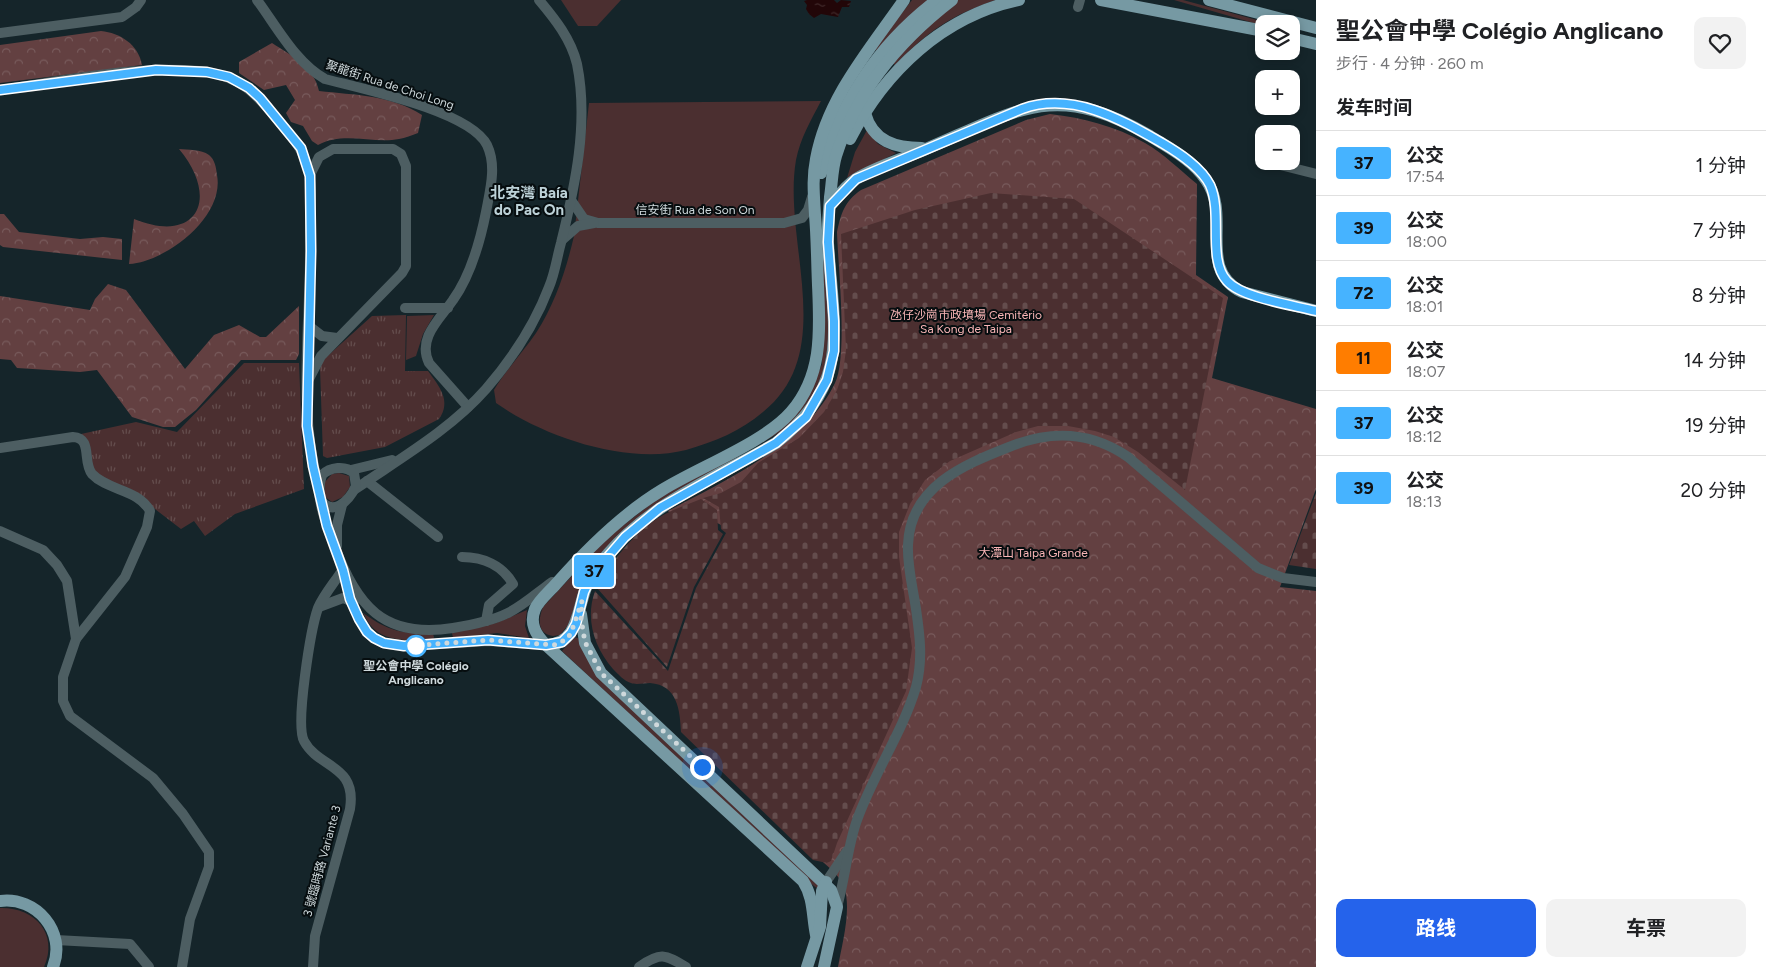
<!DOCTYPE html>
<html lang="zh">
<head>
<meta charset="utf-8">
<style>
	body { margin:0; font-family:Figtree,"Noto Sans SC",sans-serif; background:#f2f2f2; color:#202124; height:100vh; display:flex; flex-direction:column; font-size:19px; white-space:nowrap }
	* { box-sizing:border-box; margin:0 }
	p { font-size:16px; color:#757577 }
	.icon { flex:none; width:28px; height:28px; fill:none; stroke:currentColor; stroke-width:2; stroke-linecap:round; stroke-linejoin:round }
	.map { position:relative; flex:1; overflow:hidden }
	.drawer { display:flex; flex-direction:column; background:#fff; width:450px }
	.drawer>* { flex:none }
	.badge { padding:0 10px; border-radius:4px; font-size:18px; line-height:32px }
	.buttons { position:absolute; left:1255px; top:15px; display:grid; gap:10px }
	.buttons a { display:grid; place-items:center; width:45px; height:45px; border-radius:10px; background:#fff; box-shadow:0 2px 8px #0003; font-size:25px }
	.you { position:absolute; width:25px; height:25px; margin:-12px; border:4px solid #fff; border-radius:50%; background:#1a73e8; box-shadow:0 0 0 8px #1a73e833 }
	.map>.badge { position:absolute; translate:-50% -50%; box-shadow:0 0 0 2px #fff }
	h2 { padding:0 20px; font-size:19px; line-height:45px }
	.round { display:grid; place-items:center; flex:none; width:52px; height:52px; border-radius:10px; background:#f2f2f2 }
	.headline { display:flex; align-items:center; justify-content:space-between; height:85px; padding:0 20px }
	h1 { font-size:24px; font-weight:700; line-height:38px }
	.action { display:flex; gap:10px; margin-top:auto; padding:10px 20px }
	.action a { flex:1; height:58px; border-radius:10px; background:#2563eb; color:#fff; font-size:20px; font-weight:700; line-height:58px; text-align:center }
	.action a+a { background:#f2f2f2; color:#202124 }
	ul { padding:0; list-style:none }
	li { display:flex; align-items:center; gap:15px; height:65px; padding:0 20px; border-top:1px solid #e0e0e0 }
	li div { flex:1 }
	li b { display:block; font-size:19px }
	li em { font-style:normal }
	li .badge { min-width:55px; font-weight:700; text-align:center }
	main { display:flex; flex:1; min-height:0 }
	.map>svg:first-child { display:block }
	.green { fill:#4b2f30 }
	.forest { fill:url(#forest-crowns) }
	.cemetery { fill:url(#cemetery-stones) }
	.park { fill:url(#park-tufts) }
	.water { fill:url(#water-ripples) }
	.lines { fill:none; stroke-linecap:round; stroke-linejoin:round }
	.minor { stroke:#4d5e62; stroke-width:10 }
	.major { stroke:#7699a3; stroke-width:12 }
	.line-casing { stroke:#fff; stroke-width:11 }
	.line { stroke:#46b3ff; stroke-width:8 }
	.walk { stroke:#cfd9dc; stroke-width:5; stroke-dasharray:0 9 }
	.stop-dot { fill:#fff; stroke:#46b3ff; stroke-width:2.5 }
	.labels { text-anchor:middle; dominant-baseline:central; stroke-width:4; stroke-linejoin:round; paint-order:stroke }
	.street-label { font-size:12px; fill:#cfd9dc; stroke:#060d0f }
	.park-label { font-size:12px; fill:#fab6b7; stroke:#060d0f }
	.stop-label { font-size:12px; font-weight:bold; fill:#cfd9dc; stroke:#060d0f }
	.quarter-label { font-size:15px; font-weight:bold; fill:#bdd2d8; stroke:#060d0f }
</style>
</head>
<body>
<main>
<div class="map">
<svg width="1316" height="967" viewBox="0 0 1316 967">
	<defs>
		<pattern id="forest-crowns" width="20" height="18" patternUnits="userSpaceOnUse" patternTransform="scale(1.25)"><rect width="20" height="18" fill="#634041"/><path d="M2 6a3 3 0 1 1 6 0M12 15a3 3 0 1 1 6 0" fill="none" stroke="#785b5c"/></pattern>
		<pattern id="cemetery-stones" width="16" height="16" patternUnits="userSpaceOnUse" patternTransform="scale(1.25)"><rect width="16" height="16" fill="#4b2f30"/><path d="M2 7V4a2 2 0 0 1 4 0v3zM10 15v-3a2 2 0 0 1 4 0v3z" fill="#644d4d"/></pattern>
		<pattern id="park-tufts" width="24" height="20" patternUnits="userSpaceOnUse" patternTransform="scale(1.25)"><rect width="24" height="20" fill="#4b2f30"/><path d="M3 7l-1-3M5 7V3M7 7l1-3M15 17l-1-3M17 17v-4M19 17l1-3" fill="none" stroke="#644d4d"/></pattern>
		<pattern id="water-ripples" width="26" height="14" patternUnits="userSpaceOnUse" patternTransform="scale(1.25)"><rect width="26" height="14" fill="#220608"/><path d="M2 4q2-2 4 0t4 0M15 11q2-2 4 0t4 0" fill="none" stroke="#412a2b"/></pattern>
	</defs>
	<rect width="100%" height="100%" fill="#15252a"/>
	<g class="green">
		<path d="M 561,0 L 621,0 L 597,26 L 578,26 Z"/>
		<path d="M 912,0 L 996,0 C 951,15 928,31 895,65 L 874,49 Z"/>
		<path d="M 1174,0 L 1183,0 L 1272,24 L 1264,24 L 1264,26 Z"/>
		<path d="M 821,101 C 811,120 800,139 796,160 C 782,242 839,351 763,412 C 741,431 714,442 686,450 C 627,465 544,437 496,403 L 494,390 C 506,370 523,352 536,333 C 555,304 566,270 574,236 L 589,103 Z"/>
		<path d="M 867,130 L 878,144 L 896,153 L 847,178 L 855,152 Z"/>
		<path d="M 821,242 L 825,242 C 826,287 835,338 822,382 C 816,400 798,418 784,430 L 665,499 L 584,577 L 569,624 L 560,635 L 553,636 C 537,634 538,619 543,607 L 606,539 L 661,496 L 754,444 L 808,397 L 822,364 Z"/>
		<path d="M 434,315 L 423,334 L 416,356 L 406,360 L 407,316 Z"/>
		<path d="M 339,473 L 349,476 L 350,487 L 343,497 L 332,502 L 325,497 L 324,483 L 332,474 Z"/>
		<path d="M 527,610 L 525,626 L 529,638 L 497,633 L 453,638 L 452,633 L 496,623 Z"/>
		<path d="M 363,613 C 390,632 400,633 433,634 L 434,637 L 433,640 C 403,640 377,644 363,613 Z"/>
		<path d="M 574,637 L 578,638 L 593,669 L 822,887 L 818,889 L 810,883 L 562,651 Z"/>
		<path d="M 0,908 C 34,907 59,933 44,967 L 0,967 Z"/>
	</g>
	<g class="forest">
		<path d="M 101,31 C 120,33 138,44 142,65 L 0,83 L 0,45 Z"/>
		<path d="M 272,43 C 292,56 314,67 319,91 C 354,95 392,95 422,115 L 418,133 C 412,135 405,138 399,139 C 373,144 343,131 318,145 L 312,141 L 303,126 L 291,122 L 286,113 L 295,100 L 286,85 L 264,90 L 239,73 L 239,62 Z"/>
		<path d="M 1050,114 C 1084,118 1115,126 1145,143 C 1164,154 1180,170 1197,184 L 1196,275 L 1228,297 L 1212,378 L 1316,409 L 1316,489 L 1280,587 L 1316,591 L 1316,967 L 838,967 C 842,944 852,909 844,887 C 839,872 817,858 806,848 L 732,531 L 710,519 L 673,518 L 668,511 C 724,481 807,443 835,383 C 848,355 838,267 837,232 C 841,213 845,201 861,190 L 1026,120 Z"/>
		<path d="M 179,149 C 188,150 201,149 209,155 C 215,160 216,167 217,175 C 225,217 166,262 129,264 L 134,219 C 198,245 220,198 179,149 Z"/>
		<path d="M 0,214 L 4,214 L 19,232 L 80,239 L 103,237 L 122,239 L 122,260 L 3,247 L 0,245 Z"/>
		<path d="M 108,284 L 126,290 L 185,369 L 214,335 L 239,325 L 260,337 L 266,337 L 299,306 L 299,354 L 296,360 L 241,360 L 196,410 L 175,427 L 163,427 L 132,417 L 97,370 L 80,372 L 17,368 L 11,360 L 0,359 L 0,296 L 90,310 L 95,299 Z"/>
	</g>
	<g class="cemetery">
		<path d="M 991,193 L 1074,199 L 1223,298 L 1185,490 L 1138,452 L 1114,437 L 1095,431 L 1068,426 L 1038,426 L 1016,432 L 950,461 L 925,480 L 910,504 L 899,532 L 899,557 L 912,648 L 906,691 L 837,843 L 831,861 L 827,863 L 813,860 L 681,732 C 680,711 678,685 650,683 C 644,683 636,685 631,683 C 624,681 618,674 613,669 C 594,647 585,619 595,591 L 668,671 L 696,588 L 726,533 L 721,529 L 719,507 L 703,498 L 721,493 L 741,482 L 758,463 L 799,438 L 824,412 L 837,390 L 843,372 L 846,350 L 841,234 L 915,210 Z"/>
		<path d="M 1316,493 L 1316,569 L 1289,565 Z"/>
		<path d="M 701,499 L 717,510 L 718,530 L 723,534 L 694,587 L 667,667 L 597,588 C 608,565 635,532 658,518 C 671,510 686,505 701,499 Z"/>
	</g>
	<g class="park">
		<path d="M 406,315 L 405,371 L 428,371 C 439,386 452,401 439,419 L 385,447 L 327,458 L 323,456 L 320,368 L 323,360 L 372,316 Z"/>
		<path d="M 244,363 L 299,363 L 304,489 L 235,514 L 205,536 L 194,521 L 181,529 L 151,506 L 95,473 L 81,434 L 136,422 L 177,432 Z"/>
	</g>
	<path class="water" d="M 807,0 L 834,0 L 837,3 L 841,0 L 851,1 L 849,7 L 842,7 L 838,17 L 821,14 L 814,18 L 809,14 L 806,9 L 807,5 L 804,1 Z"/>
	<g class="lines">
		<g class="minor">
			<path d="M 257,0 C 277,27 296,63 325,79 C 363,89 470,111 487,145 C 497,166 490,190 486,212 C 480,242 471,275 453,300 C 440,319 417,338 429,363 L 468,407"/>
			<path d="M 1078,7 L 1080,0"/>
			<path d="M 0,33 L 122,17 L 136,7 L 141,0"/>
			<path d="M 0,90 C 65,81 133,65 199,71 C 240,75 256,93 281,124 C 293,138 303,150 308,168 C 313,188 310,212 310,232 C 312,317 296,405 319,487"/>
			<path d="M 1269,162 L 1316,174"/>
			<path d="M 571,200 L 584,219 L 598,223 L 784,223 L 802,218 L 808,210 L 812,197"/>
			<path d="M 562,240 L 578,226 L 594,223"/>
			<path d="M 405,308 L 448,308"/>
			<path d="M 309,326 L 322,336 L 337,338"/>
			<path d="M 309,379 L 321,356 L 402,273 L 406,266 L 406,166 L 401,154 L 393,149 L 333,149 L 319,157 L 310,175"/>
			<path d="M 0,448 L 73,437 C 93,438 82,462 92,474 C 108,491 138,489 150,511 L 147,527 L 125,577 L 76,639"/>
			<path d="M 351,470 L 392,460"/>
			<path d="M 367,481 L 438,537"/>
			<path d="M 354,490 C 399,459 450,430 486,389 C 512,359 535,324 549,287 C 555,273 557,257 561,243 C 575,186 589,123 577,64 C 571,39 555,19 539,0"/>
			<path d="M 320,499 C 332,518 349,501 356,486 L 354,473 C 345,465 330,467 322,475 C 314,497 326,523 334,544 C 356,606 384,639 453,628 C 472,625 492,621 508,613 C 524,605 538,592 552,582"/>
			<path d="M 0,531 L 43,550 L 57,565 L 67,581 L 76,639 L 63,677 L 63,701 L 70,716 L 153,778 L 183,814 L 209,852 L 209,867 L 190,919 L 182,967"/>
			<path d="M 337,546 L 337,525 L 342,505"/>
			<path d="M 462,557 C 483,557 502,565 513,584 L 489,605 L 486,621"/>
			<path d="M 345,578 L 350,599 L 363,626 L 374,638 L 384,643 L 409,646 L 488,641 L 546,645"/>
			<path d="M 319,607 L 343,598 L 354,602"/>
			<path d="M 826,882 L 847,851"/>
			<path d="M 837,907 C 845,879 847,850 856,823 C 872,776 902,734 916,687 C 923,660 920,636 916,609 C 913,588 907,566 908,545 C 910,487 963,465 1009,447 C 1051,430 1090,431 1128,457 L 1258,568 L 1283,578 L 1316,582"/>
			<path d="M 56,940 L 130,944 L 149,967"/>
			<path d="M 313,967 L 315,936 L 350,809 C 357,764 319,769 304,741 C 295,724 311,628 318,608 C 324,594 335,582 343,569"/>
			<path d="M 639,967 C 660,952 665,954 686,967"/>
		</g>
		<g class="major">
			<path d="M 1101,0 L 1264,31"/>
			<path d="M 1209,0 L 1316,28"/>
			<path d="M 1291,38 L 1316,44"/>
			<path d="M 865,113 C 873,142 896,148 922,148"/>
			<path d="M 850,139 C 885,71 943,16 1019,0"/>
			<path d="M 821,173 C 838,104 880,43 937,0"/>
			<path d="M 830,206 C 838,196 845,186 856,179 C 877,166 903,159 926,149 C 1018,110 1055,80 1150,136 C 1169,148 1193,160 1206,180 C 1232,216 1196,269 1242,292 L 1316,311"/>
			<path d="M 581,614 L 585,643 L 601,673 L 831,890 L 837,907 L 824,967"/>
			<path d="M 546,645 C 579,645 577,608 587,585 C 592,573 600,563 608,554 C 652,502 719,476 776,443 C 853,384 833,327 828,243 C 827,228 829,213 830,197 C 832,184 832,169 836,156 C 856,92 900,40 952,0"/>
			<path d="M 0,901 C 36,896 67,932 53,967"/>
			<path d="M 816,935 C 812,916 814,898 803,881 L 546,645 C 536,635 529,624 535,609 C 539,600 549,592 556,584 C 587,549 622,514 662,490 C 699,467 764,443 791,412 C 823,375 820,331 818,285 C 817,262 817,238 815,215 C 814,196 812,179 816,159 C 827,98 870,49 904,0"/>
			<path d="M 807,967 L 820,927 L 822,891 L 826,882"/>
		</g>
	</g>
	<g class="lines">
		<g class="line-casing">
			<path id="line" d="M 0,90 L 156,70 L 207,72 L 229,77 L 249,88 L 260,98 L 301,148 L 310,176 L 311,251 L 307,426 L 313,466 L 327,526 L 343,570 L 350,599 L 359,619 L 367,632 L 374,638 L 384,643 L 404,646 L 488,640 L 546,645 L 562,642 L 571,633 L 576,624 L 584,592 L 592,575 L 625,537 L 660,508 L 776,443 L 806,417 L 827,380 L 834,351 L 834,321 L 828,242 L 830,206 L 856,179 L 1022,109 C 1072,91 1120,119 1162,143 C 1179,153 1201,167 1210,185 C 1223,214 1207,259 1227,281 C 1242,298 1293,305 1316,311"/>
		</g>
		<use href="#line" class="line"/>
		<path class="walk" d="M 416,646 L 409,646 L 488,640 L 554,645 L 567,639 L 571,633 L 582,601 L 581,619 L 585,642 L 601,673 L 702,767"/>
	</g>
	<circle class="stop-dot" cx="416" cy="646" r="10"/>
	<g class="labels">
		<g class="street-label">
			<text transform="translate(390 85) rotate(18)">聚龍街 Rua de Choi Long</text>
			<text x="695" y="210">信安街 Rua de Son On</text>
			<text transform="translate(322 861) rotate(-75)">3 號臨時路 Variante 3</text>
		</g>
		<g class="park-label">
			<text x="966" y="315">氹仔沙崗市政墳場 Cemitério<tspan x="966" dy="14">Sa Kong de Taipa</tspan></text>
			<text x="1033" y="553">大潭山 Taipa Grande</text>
		</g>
		<g class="stop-label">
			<text x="416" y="666">聖公會中學 Colégio<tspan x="416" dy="14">Anglicano</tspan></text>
		</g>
		<g class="quarter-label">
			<text x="529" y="193">北安灣 Baía<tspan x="529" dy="17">do Pac On</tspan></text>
		</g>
	</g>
</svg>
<div class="buttons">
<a><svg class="icon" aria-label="layers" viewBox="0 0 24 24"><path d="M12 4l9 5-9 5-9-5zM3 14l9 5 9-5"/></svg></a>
<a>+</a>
<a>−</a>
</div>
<div class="you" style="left:702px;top:767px"></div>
<b class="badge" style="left:594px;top:571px;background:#46b3ff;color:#111">37</b>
</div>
<section class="drawer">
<div class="headline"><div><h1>聖公會中學 Colégio Anglicano</h1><p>步行 · 4 分钟 · 260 m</p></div><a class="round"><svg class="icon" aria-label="heart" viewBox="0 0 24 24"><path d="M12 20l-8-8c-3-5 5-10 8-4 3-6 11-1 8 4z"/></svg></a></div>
<h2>发车时间</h2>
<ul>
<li><span class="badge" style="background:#46b3ff;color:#111">37</span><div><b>公交</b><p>17:54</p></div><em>1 分钟</em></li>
<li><span class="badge" style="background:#46b3ff;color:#111">39</span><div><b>公交</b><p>18:00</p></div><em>7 分钟</em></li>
<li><span class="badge" style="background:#46b3ff;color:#111">72</span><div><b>公交</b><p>18:01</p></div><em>8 分钟</em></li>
<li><span class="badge" style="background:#ff7d00;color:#111">11</span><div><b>公交</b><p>18:07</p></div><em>14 分钟</em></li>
<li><span class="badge" style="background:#46b3ff;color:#111">37</span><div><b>公交</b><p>18:12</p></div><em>19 分钟</em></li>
<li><span class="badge" style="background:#46b3ff;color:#111">39</span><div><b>公交</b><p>18:13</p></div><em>20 分钟</em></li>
</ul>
<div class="action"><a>路线</a><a>车票</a></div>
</section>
</main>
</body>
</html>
